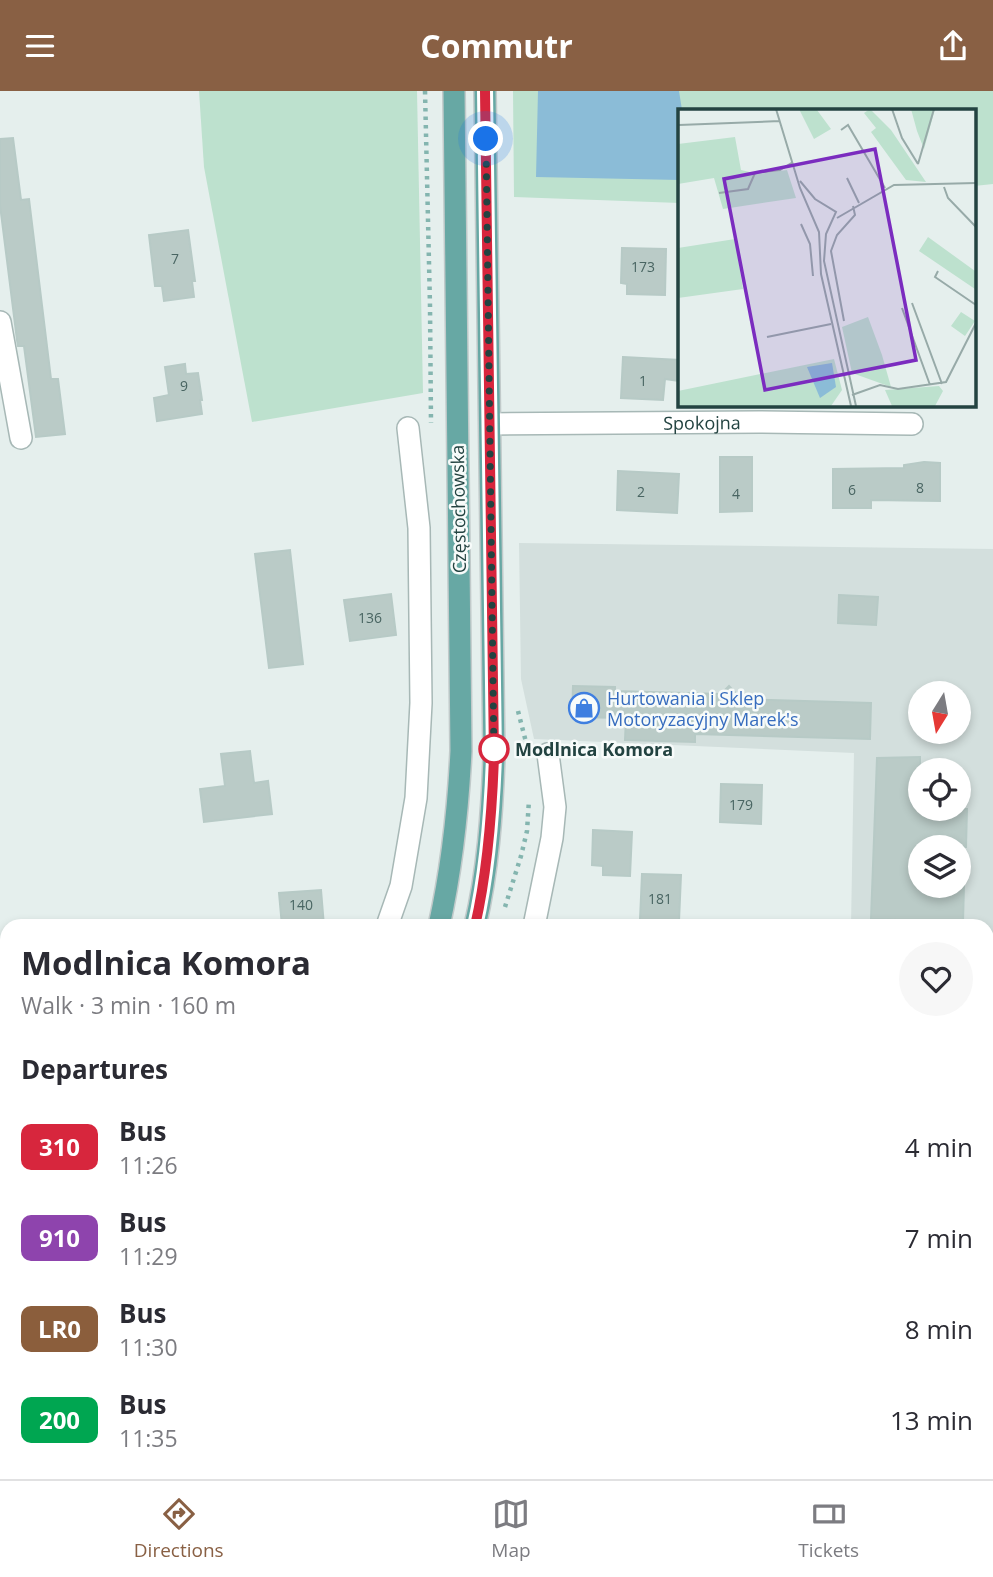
<!DOCTYPE html>
<html lang="en">
<head>
<meta charset="utf-8">
<style>
	body { margin:0; font-family:"Open Sans",sans-serif; background:#f7f7f7; color:#2b2b33; height:100vh; display:flex; flex-direction:column; font-size:26px; white-space:nowrap }
	* { box-sizing:border-box; margin:0 }
	p { font-size:23px; color:#7c7c81 }
	.icon { flex:none; width:38px; height:38px; fill:none; stroke:currentColor; stroke-width:2; stroke-linecap:round; stroke-linejoin:round }
	.map { position:relative; flex:1; overflow:hidden }
	.details { position:absolute; left:0px; top:828px; width:994px; height:562px; display:flex; flex-direction:column; background:#fff; border-radius:21px 21px 0 0; box-shadow:0 4px 10px #0003 }
	.details>* { flex:none }
	.badge { padding:0 14px; border-radius:10px; font-size:24px; line-height:46px }
	.needle { width:46px; rotate:191deg }
	.buttons { position:absolute; left:908px; top:590px; display:grid; gap:14px }
	.buttons a { display:grid; place-items:center; width:63px; height:63px; border-radius:50%; background:#fff; box-shadow:0 4px 10px #0003; font-size:35px }
	.you { position:absolute; width:35px; height:35px; margin:-18px; border:5px solid #fff; border-radius:50%; background:#1a73e8; box-shadow:0 0 0 10px #1a73e833 }
	.map>.badge { position:absolute; translate:-50% -50%; box-shadow:0 0 0 4px #fff }
	h2 { padding:0 21px; font-size:26px; line-height:63px }
	.round { display:grid; place-items:center; flex:none; width:74px; height:74px; border-radius:37px; background:#f7f7f7 }
	.overview { display:flex; align-items:center; justify-content:space-between; height:119px; padding:0 21px }
	h1 { font-size:33px; font-weight:700; line-height:52px }
	ul { padding:0; list-style:none }
	li { display:flex; align-items:center; gap:21px; height:91px; padding:0 21px }
	li div { flex:1 }
	li b { display:block; font-size:26px }
	li em { font-style:normal }
	li .badge { min-width:77px; font-weight:700; text-align:center }
	header { display:flex; justify-content:space-between; align-items:center; height:91px; padding:0 21px; background:#896044; color:#fff; font-size:32px; font-weight:700 }
	.tabs { display:flex; justify-content:space-around; align-items:center; height:98px; border-top:2px solid #e1e1e2; background:#fff; font-size:19px; color:#7c7c81 }
	.tabs a { display:grid; justify-items:center; gap:4px }
	.tabs .current { color:#896044 }
	.map>svg:first-child { display:block }
	.built { fill:#d3dfdd; fill-rule:evenodd }
	.green { fill:#bde1ce }
	.water { fill:#8bbcd7 }
	.building { fill:#bacbc7; stroke:#b7cac6; stroke-width:2 }
	.lines { fill:none; stroke-linecap:round; stroke-linejoin:round }
	.minor-casing { stroke:#a7b8b6; stroke-width:24 }
	.major-casing { stroke:#c1caca; stroke-width:24 }
	.path { stroke:#84b5af; stroke-width:4.5; stroke-dasharray:3.5 5; stroke-linecap:butt }
	.minor { stroke:#fff; stroke-width:21 }
	.major { stroke:#67a8a4; stroke-width:21 }
	.line-casing { stroke:#fff; stroke-width:16 }
	.line { stroke:#d7263d; stroke-width:10 }
	.walk { stroke:#234341; stroke-width:7; stroke-dasharray:0 12.6 }
	.stop-dot { fill:#fff; stroke:#d7263d; stroke-width:3.5 }
	.labels { text-anchor:middle; dominant-baseline:central; stroke-width:5; stroke-linejoin:round; paint-order:stroke }
	.number-label { font-size:14px; fill:#496562 }
	.street-label { font-size:18px; fill:#234341; stroke:#f7fbfa }
	.shop-label { font-size:18px; fill:#366cbe; stroke:#f7fbfa; text-anchor:start }
	.stop-label { font-size:18px; font-weight:bold; fill:#234341; stroke:#f7fbfa; text-anchor:start }
	.inset-road { fill:none; stroke:#97aaa8; stroke-width:2 }
	.view { fill:#7b2cbf; fill-opacity:0.15; stroke:#7b2cbf; stroke-width:3.5 }
	.inset-edge { fill:none; stroke:#234341; stroke-width:3.5 }
</style>
</head>
<body>
<header><svg class="icon" aria-label="menu" viewBox="0 0 24 24"><path d="M4 6h16M4 12h16M4 18h16"/></svg>Commutr<svg class="icon" aria-label="share" viewBox="0 0 24 24"><path d="M12 15V3M7 8l5-5 5 5M5 13v7h14v-7"/></svg></header>
<div class="map">
<svg width="993" height="1388" viewBox="0 0 993 1388">
	<rect width="100%" height="100%" fill="#e5efed"/>
	<path class="built" d="M 519,452 L 993,458 L 993,848 L 987,848 L 987,835 L 851,835 L 854,662 L 534,648 L 521,588 ZM 920,602 L 959,602 L 959,640 L 920,640 ZM 920,679 L 959,679 L 959,718 L 920,718 ZM 920,756 L 959,756 L 959,794 L 920,794 Z"/>
	<g class="green">
		<path d="M 199,0 L 417,0 L 423,302 L 252,331 L 204,76 Z"/>
		<path d="M 513,0 L 993,0 L 993,93 L 974,95 L 974,19 L 680,19 L 680,112 L 514,106 Z"/>
		<path d="M 987,1194 L 993,1194 L 993,1388 L 798,1388 L 786,1383 L 987,1382 Z"/>
	</g>
	<path class="water" d="M 538,0 L 679,0 L 682,19 L 680,19 L 680,89 L 536,86 Z"/>
	<g class="building">
		<path d="M 13,47 L 21,109 L 29,108 L 51,288 L 58,288 L 65,343 L 36,346 L 24,255 L 18,255 L 17,249 L 0,114 L 0,48 Z"/>
		<path d="M 188,139 L 195,190 L 192,190 L 194,206 L 164,210 L 162,195 L 155,195 L 149,144 Z"/>
		<path d="M 622,157 L 666,158 L 665,204 L 627,203 L 627,193 L 621,192 Z"/>
		<path d="M 623,266 L 680,269 L 680,290 L 665,288 L 663,309 L 621,307 Z"/>
		<path d="M 185,273 L 186,283 L 198,282 L 202,309 L 200,309 L 202,323 L 157,330 L 154,307 L 169,304 L 165,276 Z"/>
		<path d="M 720,366 L 752,366 L 752,420 L 720,421 Z"/>
		<path d="M 924,371 L 940,372 L 940,410 L 871,409 L 871,417 L 833,417 L 833,378 L 904,377 L 904,374 Z"/>
		<path d="M 618,380 L 679,383 L 677,422 L 617,419 Z"/>
		<path d="M 290,459 L 303,573 L 269,577 L 255,463 Z"/>
		<path d="M 391,503 L 396,544 L 350,550 L 344,509 Z"/>
		<path d="M 839,504 L 878,506 L 876,534 L 838,532 Z"/>
		<path d="M 573,595 L 615,596 L 615,600 L 721,603 L 729,595 L 741,608 L 871,612 L 870,648 L 695,643 L 695,651 L 625,649 L 626,627 L 572,626 Z"/>
		<path d="M 250,660 L 254,692 L 268,690 L 272,723 L 204,731 L 200,698 L 225,695 L 221,663 Z"/>
		<path d="M 920,666 L 920,718 L 967,718 L 966,756 L 920,756 L 920,794 L 964,794 L 963,831 L 871,828 L 877,667 Z"/>
		<path d="M 721,693 L 762,694 L 761,733 L 720,731 Z"/>
		<path d="M 593,739 L 632,741 L 630,785 L 603,784 L 603,775 L 592,774 Z"/>
		<path d="M 642,783 L 681,784 L 679,830 L 640,829 Z"/>
		<path d="M 321,799 L 324,835 L 282,835 L 279,802 Z"/>
	</g>
	<g class="lines">
		<g class="minor-casing">
			<g id="minor">
				<path d="M 0,231 L 21,347"/>
				<path id="s1" d="M 490,333 L 759,331 L 912,333"/>
				<path d="M 387,835 L 401,795 L 416,707 L 421,612 L 419,437 L 408,337"/>
				<path d="M 534,835 L 552,747 L 555,716 L 548,663"/>
				<path d="M 0,1123 L 7,1121"/>
				<path d="M 0,1201 L 7,1223"/>
				<path d="M 987,1299 L 993,1299"/>
				<path d="M 59,1382 L 62,1388"/>
				<path d="M 658,1382 L 693,1387 L 777,1388 L 790,1385 L 794,1382"/>
				<path d="M 615,1388 L 620,1382"/>
			</g>
		</g>
		<g class="major-casing">
			<g id="major">
				<path d="M 439,835 C 452,776 458,721 461,660 L 454,0"/>
				<path d="M 475,835 C 488,779 492,723 494,666 L 485,0"/>
				<path d="M 532,1382 L 532,1388"/>
			</g>
		</g>
		<g class="path">
			<path d="M 425,0 L 430,215 L 431,332"/>
			<path d="M 518,620 L 527,655"/>
			<path d="M 505,816 L 521,765 L 527,740 L 529,709"/>
			<path d="M 987,1188 L 993,1188"/>
			<path d="M 476,1382 L 477,1388"/>
		</g>
		<use href="#minor" class="minor"/>
		<use href="#major" class="major"/>
	</g>
	<g class="lines">
		<g class="line-casing">
			<path id="line" d="M 475,835 C 488,779 492,722 494,666 L 485,0"/>
		</g>
		<use href="#line" class="line"/>
		<path class="walk" d="M 486,48 L 494,666 L 494,658"/>
	</g>
	<defs>
		<g id="shop-ring" transform="scale(1.575)"><circle r="9.5" fill="#f7fbfa" stroke="#3f7fe0" stroke-width="1.5"/><path d="M-5-2.5h2.3a2.7 3.5 0 0 1 5.4 0H5L5.5 6h-11ZM-1.5-2.5h3a1.5 2.3 0 0 0-3 0Z" fill="#3f7fe0"/></g>
	</defs>
	<g fill-rule="evenodd">
		<use href="#shop-ring" x="584" y="617"/>
	</g>
	<circle class="stop-dot" cx="494" cy="658" r="14"/>
	<g class="labels">
		<g class="number-label">
			<text x="175" y="167">7</text>
			<text x="643" y="175">173</text>
			<text x="643" y="289">1</text>
			<text x="184" y="294">9</text>
			<text x="920" y="396">8</text>
			<text x="852" y="398">6</text>
			<text x="641" y="400">2</text>
			<text x="736" y="402">4</text>
			<text x="370" y="526">136</text>
			<text x="741" y="713">179</text>
			<text x="660" y="807">181</text>
			<text x="301" y="813">140</text>
		</g>
		<g class="street-label">
			<text stroke="none"><textPath href="#s1" startOffset="212">Spokojna</textPath></text>
			<text transform="translate(458 418) rotate(-91)">Częstochowska</text>
		</g>
		<g class="shop-label">
			<text x="607" y="607">Hurtowania i Sklep<tspan x="607" dy="21">Motoryzacyjny Marek's</tspan></text>
		</g>
		<g class="stop-label">
			<text x="515" y="658">Modlnica Komora</text>
		</g>
	</g>
	<g transform="translate(678 18)">
		<rect width="298" height="298" fill="#e5efed"/>
		<path d="M 121,0 L 139,1 L 153,20 L 136,30 ZM 192,0 L 213,21 L 248,73 L 228,71 L 193,23 L 198,19 L 186,4 ZM 233,0 L 257,0 L 246,40 L 239,22 ZM 57,28 L 63,61 L 80,65 L 109,61 L 118,89 L 45,100 L 36,69 L 0,75 L 0,35 ZM 250,128 L 297,162 L 297,180 L 241,142 ZM 57,130 L 65,180 L 0,189 L 0,139 ZM 283,203 L 297,212 L 287,227 L 273,217 ZM 190,208 L 204,246 L 213,278 L 174,264 L 164,218 ZM 156,250 L 164,281 L 153,297 L 0,297 L 0,282 ZM 261,277 L 265,282 L 257,297 L 214,297 L 207,281 Z" fill="#bde1ce"/>
		<path d="M 154,254 L 158,278 L 142,289 L 129,258 Z" fill="#8bbcd7"/>
		<path class="inset-road" d="M 98,0 L 122,79 L 141,123 L 143,165 L 173,297M 214,0 L 224,29 L 240,55M 1,16 L 102,12M 163,21 L 170,16 L 207,79M 240,55 L 256,0M 169,69 L 181,94M 122,72 L 137,90 L 158,103 L 148,125 L 146,152 L 178,297M 266,78 L 270,89 L 298,118M 41,84 L 70,80 L 77,64 L 102,61 L 115,53M 159,109 L 216,76 L 298,74M 123,115 L 132,135 L 135,167M 260,162 L 257,168 L 298,196M 234,194 L 264,275M 224,199 L 252,276M 166,212 L 153,142 L 159,126 L 177,106 L 175,97M 89,228 L 153,215M 174,286 L 202,276 L 220,280 L 268,273 L 298,214"/>
		<path class="view" d="M 197,40 L 238,251 L 87,281 L 46,70 Z"/>
		<rect width="298" height="298" class="inset-edge"/>
	</g>
</svg>
<div class="buttons">
<a><svg class="needle" viewBox="-14 -14 28 28"><path d="M0-13l5 13h-10z" fill="#e53935"/><path d="M0 13l5-13h-10z" fill="#7c7c81"/></svg></a>
<a><svg class="icon" aria-label="locate" viewBox="0 0 24 24"><circle cx="12" cy="12" r="6"/><path d="M12 2v4M12 18v4M2 12h4M18 12h4"/></svg></a>
<a><svg class="icon" aria-label="layers" viewBox="0 0 24 24"><path d="M12 4l9 5-9 5-9-5zM3 14l9 5 9-5"/></svg></a>
</div>
<div class="you" style="left:486px;top:48px"></div>
<section class="details">
<div class="overview"><div><h1>Modlnica Komora</h1><p>Walk · 3 min · 160 m</p></div><a class="round"><svg class="icon" aria-label="heart" viewBox="0 0 24 24"><path d="M12 20l-8-8c-3-5 5-10 8-4 3-6 11-1 8 4z"/></svg></a></div>
<h2>Departures</h2>
<ul>
<li><span class="badge" style="background:#d7263d;color:#fff">310</span><div><b>Bus</b><p>11:26</p></div><em>4 min</em></li>
<li><span class="badge" style="background:#8e44ad;color:#fff">910</span><div><b>Bus</b><p>11:29</p></div><em>7 min</em></li>
<li><span class="badge" style="background:#8b5e3c;color:#fff">LR0</span><div><b>Bus</b><p>11:30</p></div><em>8 min</em></li>
<li><span class="badge" style="background:#00a651;color:#fff">200</span><div><b>Bus</b><p>11:35</p></div><em>13 min</em></li>
</ul>
</section>
</div>
<nav class="tabs">
<a class="current"><svg class="icon" aria-label="directions" viewBox="0 0 24 24"><path d="M12 3l9 9-9 9-9-9zM9 14v-3h6M13 9l2 2-2 2"/></svg>Directions</a>
<a><svg class="icon" aria-label="map" viewBox="0 0 24 24"><path d="M3 6l6-2 6 2 6-2v14l-6 2-6-2-6 2zM9 4v14M15 6v14"/></svg>Map</a>
<a><svg class="icon" aria-label="tickets" viewBox="0 0 24 24"><path d="M3 7h18v10H3zM15 7v10"/></svg>Tickets</a>
</nav>
</body>
</html>
